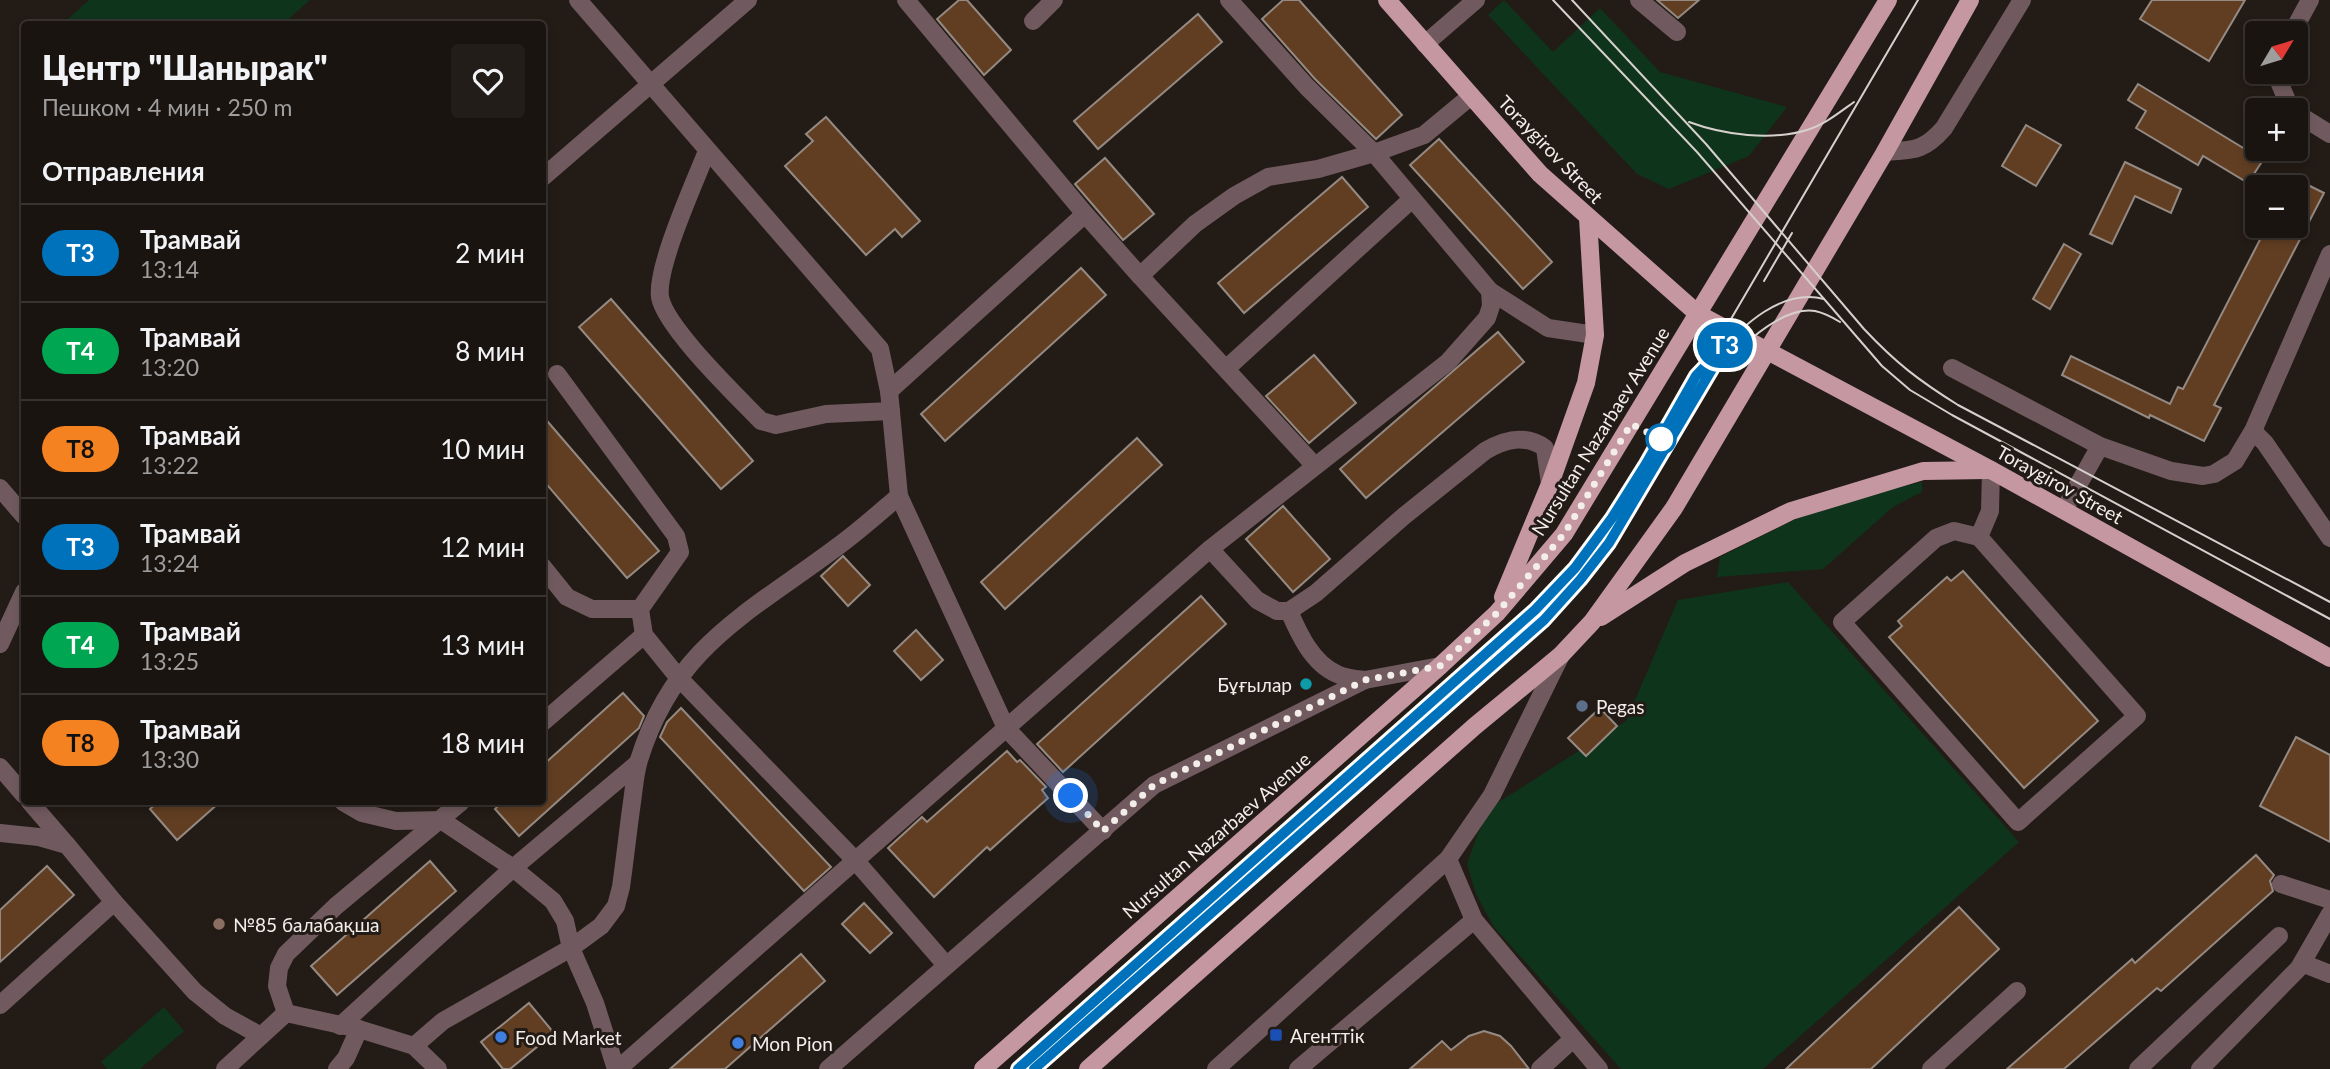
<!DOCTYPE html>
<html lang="ru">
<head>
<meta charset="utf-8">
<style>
	body { margin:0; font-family:Lato,sans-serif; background:#231d19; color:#f1f3f6; height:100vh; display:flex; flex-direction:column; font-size:26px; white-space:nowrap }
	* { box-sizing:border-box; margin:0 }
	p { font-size:23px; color:#9f9e9f }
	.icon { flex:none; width:38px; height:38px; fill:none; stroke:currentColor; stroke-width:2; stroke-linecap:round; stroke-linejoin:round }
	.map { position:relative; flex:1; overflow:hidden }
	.drawer { position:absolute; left:21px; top:21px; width:525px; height:784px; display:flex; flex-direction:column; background:#1a1410; border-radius:7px; box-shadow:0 4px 10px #0003,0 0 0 2px #383330 }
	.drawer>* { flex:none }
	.badge { padding:0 14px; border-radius:23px; font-size:24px; line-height:46px }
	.needle { width:46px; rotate:52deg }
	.fabs { position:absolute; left:2245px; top:21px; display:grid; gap:14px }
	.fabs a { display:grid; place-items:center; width:63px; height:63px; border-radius:7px; background:#1a1410; box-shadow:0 4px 10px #0003,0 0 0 2px #383330; font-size:35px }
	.you { position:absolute; width:35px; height:35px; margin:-18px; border:5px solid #fff; border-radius:50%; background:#1a73e8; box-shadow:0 0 0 10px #1a73e833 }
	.map>.badge { position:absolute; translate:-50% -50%; box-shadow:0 0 0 4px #fff }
	h2 { padding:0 21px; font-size:26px; line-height:63px }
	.round { display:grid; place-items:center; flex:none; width:74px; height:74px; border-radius:7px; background:#231d19 }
	.head { display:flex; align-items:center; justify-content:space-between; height:119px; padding:0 21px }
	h1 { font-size:33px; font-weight:800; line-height:52px }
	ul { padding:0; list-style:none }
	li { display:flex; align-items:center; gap:21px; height:98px; padding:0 21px; border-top:2px solid #383330 }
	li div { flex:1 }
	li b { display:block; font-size:26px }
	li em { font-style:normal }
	li .badge { min-width:77px; font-weight:700; text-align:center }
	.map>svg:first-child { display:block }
	.green { fill:#0f341c }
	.building { fill:#613e22; stroke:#958a83; stroke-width:2 }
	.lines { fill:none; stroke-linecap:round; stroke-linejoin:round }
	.minor { stroke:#705a5f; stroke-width:18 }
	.major { stroke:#c598a1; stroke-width:18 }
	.tram { stroke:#d6d0cc; stroke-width:2 }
	.line-casing { stroke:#fff; stroke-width:16 }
	.line { stroke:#0072bc; stroke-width:10 }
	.walk { stroke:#f4eeea; stroke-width:7; stroke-dasharray:0 12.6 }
	.stop-dot { fill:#fff; stroke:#0072bc; stroke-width:3.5 }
	.culture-dot { fill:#0f9aa8; stroke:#231b15; stroke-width:2.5 }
	.service-dot { fill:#5c6f8a; stroke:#231b15; stroke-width:2.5 }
	.education-dot { fill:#8d6e63; stroke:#231b15; stroke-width:2.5 }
	.transit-dot { fill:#1a4fb4; stroke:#231b15; stroke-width:2.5 }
	.shop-dot { fill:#3f7fe0; stroke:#231b15; stroke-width:2.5 }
	.labels { text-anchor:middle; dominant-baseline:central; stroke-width:6; stroke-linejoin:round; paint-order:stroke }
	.street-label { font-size:19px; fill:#f4eeea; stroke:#231b15 }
	.poi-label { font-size:19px; fill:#f4eeea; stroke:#231b15; text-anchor:start }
</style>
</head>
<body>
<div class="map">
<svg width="2330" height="1069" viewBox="0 0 2330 1069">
	<rect width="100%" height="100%" fill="#231b15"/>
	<g class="green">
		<path d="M 89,0 L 310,0 L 283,24 L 62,24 Z"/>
		<path d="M 1504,0 L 1553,52 L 1600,8 L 1660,72 L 1787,107 L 1749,156 L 1669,189 L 1637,174 L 1488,15 Z"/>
		<path d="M 1922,482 L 1922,492 L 1893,507 L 1823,569 L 1717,577 L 1720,557 L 1796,519 L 1866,495 Z"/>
		<path d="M 1788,582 L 2019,842 L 1763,1069 L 1621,1069 L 1494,927 L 1476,894 L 1467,864 L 1478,833 L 1494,805 L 1626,721 L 1678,600 Z"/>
		<path d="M 164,1007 L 184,1031 L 140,1069 L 107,1069 L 101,1062 Z"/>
	</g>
	<g class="building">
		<path d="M 959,0 L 967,0 L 1011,50 L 984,75 L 937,19 Z"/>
		<path d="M 1283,0 L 1299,0 L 1402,115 L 1376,139 L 1315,79 L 1262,19 Z"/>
		<path d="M 1657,0 L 1699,0 L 1678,18 Z"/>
		<path d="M 2152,0 L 2245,0 L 2209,61 L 2140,19 Z"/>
		<path d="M 1198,14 L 1222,42 L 1098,149 L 1074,121 Z"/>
		<path d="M 2138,84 L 2263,160 L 2248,183 L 2203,156 L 2198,165 L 2136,128 L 2146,111 L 2128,100 Z"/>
		<path d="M 826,117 L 920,221 L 902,237 L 895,229 L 866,255 L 785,166 L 813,141 L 806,134 Z"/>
		<path d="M 2026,125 L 2061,145 L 2036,186 L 2002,166 Z"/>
		<path d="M 1439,139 L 1552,262 L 1523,289 L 1410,165 Z"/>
		<path d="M 1105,158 L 1154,214 L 1123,240 L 1075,184 Z"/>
		<path d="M 2125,162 L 2181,189 L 2171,213 L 2135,196 L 2112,244 L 2090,234 Z"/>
		<path d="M 1342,177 L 1368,207 L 1244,313 L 1218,283 Z"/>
		<path d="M 2296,179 L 2324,193 L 2214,405 L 2221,408 L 2204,441 L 2150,415 L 2149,418 L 2062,375 L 2071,356 L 2170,404 L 2178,387 L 2183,389 L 2267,226 L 2296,226 Z"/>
		<path d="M 2064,244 L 2081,254 L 2050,309 L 2033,299 Z"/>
		<path d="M 1081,268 L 1106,295 L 945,441 L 921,414 Z"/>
		<path d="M 611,299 L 753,461 L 721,489 L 579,327 Z"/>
		<path d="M 1498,332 L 1524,362 L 1366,498 L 1340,469 Z"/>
		<path d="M 1314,355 L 1356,403 L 1309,443 L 1266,396 Z"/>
		<path d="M 542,415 L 659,551 L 627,578 L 542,479 Z"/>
		<path d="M 1137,438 L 1162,465 L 1005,609 L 981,582 Z"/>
		<path d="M 1283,506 L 1330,559 L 1293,592 L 1246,539 Z"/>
		<path d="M 843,556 L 870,585 L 848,606 L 821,576 Z"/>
		<path d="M 1963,571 L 2098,721 L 2024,788 L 1889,637 L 1902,626 L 1898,621 L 1947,577 L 1951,581 Z"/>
		<path d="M 1201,596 L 1226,624 L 1063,772 L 1037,744 Z"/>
		<path d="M 916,630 L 943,660 L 921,680 L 894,651 Z"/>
		<path d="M 623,693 L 644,716 L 639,728 L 519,836 L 495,809 L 502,802 L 542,802 L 542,766 Z"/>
		<path d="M 681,708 L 831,867 L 804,891 L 660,737 L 667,722 Z"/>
		<path d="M 1600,708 L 1617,726 L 1586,756 L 1568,738 Z"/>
		<path d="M 2296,737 L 2330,755 L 2330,842 L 2260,806 Z"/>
		<path d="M 1007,751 L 1017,762 L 1020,760 L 1046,787 L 1042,790 L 1048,798 L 990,850 L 987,847 L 934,897 L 888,848 L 922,817 L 927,822 Z"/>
		<path d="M 158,802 L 220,802 L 177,840 L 150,809 Z"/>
		<path d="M 2256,855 L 2274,875 L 2270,881 L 2273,891 L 2161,991 L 2157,988 L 2064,1069 L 2007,1069 L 2132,959 L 2135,963 Z"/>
		<path d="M 430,861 L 456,891 L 337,995 L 311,966 Z"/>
		<path d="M 47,866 L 74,895 L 0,962 L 0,910 Z"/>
		<path d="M 864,903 L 892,933 L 870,953 L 842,924 Z"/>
		<path d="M 1959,907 L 1999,949 L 1871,1069 L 1786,1069 Z"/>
		<path d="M 801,954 L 825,981 L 725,1069 L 670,1069 Z"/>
		<path d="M 529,1003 L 554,1033 L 510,1069 L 503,1069 L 481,1042 Z"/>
		<path d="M 1484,1031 L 1500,1036 L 1511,1046 L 1529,1069 L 1410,1069 L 1442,1041 L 1451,1050 L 1469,1036 Z"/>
	</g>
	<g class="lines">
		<g class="minor">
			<path d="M 578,0 L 880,349 L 889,391 L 899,496 L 1006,728 L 1103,831"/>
			<path d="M 906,0 L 1085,214 L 1140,276"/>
			<path d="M 1639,0 L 1677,32"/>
			<path d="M 1033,21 L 1054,0"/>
			<path d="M 2292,33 L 2310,0"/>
			<path d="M 1425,44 L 1476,0"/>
			<path d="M 2275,72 L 2291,110"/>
			<path d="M 2296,113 L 2330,134"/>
			<path d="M 707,151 C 694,184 656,267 660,297 C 665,327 737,396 761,421 L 776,425 L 826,414 L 891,411"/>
			<path d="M 1885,152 C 1914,150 1924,151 1944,128 L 2022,0"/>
			<path d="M 542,178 L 748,0"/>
			<path d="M 1490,291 L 1548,328 L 1595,335"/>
			<path d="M 1227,368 L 1412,199"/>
			<path d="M 1952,368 L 2100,446 L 2171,471 L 2203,476 L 2214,474 L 2235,461 L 2253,431 L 2330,254"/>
			<path d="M 557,374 L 676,536 L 680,552 L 640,609 L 644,635 L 678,677 L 854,859 L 946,965"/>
			<path d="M 889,391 L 1085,214"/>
			<path d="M 2253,431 L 2265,443 L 2330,538"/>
			<path d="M 1315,466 L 1140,276 L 1195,224 L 1234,196 L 1268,177 L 1318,169 L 1374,153 L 1424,135 L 1471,96"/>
			<path d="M 0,488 L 24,516"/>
			<path d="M 2064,510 L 2100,446"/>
			<path d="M 1979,537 L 2137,716 L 2018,822 L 1842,622 L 1936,538 L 1954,531 L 1979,537 L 1990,511 L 1991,470"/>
			<path d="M 1210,549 L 1257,600 L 1277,611 L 1289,611 L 1316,593 L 1404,516 L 1485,451 C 1505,439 1525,434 1545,448 L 1550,484"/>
			<path d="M 542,566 L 567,597 L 592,609 L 640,609"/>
			<path d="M 1289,611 C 1299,634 1312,663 1337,674 C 1345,678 1356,679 1365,680"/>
			<path d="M 0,644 L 24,592"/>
			<path d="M 542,723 L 644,635"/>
			<path d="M 0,767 L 24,795"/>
			<path d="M 30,802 L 67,845"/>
			<path d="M 343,802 L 362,813 L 396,821 L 441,820 L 513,868 L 553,901 L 565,921 L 571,948 L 595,1003 L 616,1069"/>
			<path d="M 0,833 L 39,837 L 67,845 L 114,902 L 195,992 L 225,1016 L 261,1036"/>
			<path d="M 1448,859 L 1474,920 L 1599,1069"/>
			<path d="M 2281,884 L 2330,900"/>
			<path d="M 2302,963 L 2330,974"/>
			<path d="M 0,1005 L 114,902"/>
			<path d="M 286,1013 L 277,986 L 279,968 L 286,954 L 336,906 L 461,802"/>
			<path d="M 340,1026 L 513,868 L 638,763"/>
			<path d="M 414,1046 L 443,1021 L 571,948 L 601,926 L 616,906 L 621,887 C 625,859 628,830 632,802 C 634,788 635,773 639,760 C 674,646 749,613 837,547 C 859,531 879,513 899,496"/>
			<path d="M 225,1069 L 286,1013 L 359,1029 L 414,1046 L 438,1069"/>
			<path d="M 337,1069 L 346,1058 L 359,1029"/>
			<path d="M 618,1069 L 1210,549 L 1448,362 L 1487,318 L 1491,306 L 1490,291 L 1374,153 L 1307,87 L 1229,0"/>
			<path d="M 828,1069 L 1154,785 L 1365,680 L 1440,666"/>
			<path d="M 1216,1069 L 1448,859 L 1492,795 L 1561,655"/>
			<path d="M 1298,1069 L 1474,920"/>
			<path d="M 1540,1069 L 1573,1039"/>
			<path d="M 1931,1069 L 2017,991"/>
			<path d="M 2138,1069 L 2279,936"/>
			<path d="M 2200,1069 L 2299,968 L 2330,914"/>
		</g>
		<g class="major">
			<path d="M 1387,0 L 1540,174 L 1698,314 L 1991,470 L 2330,658"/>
			<path d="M 1503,597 L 1550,484 L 1586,383 L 1595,335 L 1588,218"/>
			<path d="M 1601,617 L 1685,563 L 1791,511 L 1923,471 L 1987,470"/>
			<path d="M 983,1069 L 1440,666 L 1497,613 L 1564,534 L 1888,0"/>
			<path d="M 1088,1069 L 1475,726 L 1561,655 L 1592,622 L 1674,508 L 1885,152 L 1970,0"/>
		</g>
		<g class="tram">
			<path d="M 1553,0 L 1697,152 L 1882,366 L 1910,390 L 1952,415 L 2330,619"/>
			<path d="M 1572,0 L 1706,144 L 1864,329 C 1896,363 1918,380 1958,405 L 2330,602"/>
			<path d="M 1689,122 C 1724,135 1771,141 1807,130 C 1824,125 1840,112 1854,102"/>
			<path d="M 1764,281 L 1792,233"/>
			<path d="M 1715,355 C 1743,326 1781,288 1824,299"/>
			<path d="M 1697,394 C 1722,366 1774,305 1815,311 C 1824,313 1832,317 1840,322"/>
			<path d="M 1225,900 L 1543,620 L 1580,581 L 1609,543 L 1640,492"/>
			<path d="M 1018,1069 L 1535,610 L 1575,567 L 1612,518 L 1646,464 L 1918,0"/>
		</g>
	</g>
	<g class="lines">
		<g class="line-casing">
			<path id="line" d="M 1018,1069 L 1535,610 L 1575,568 L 1612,518 L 1646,464 L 1696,376 L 1728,342 L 1609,543 L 1580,580 L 1544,620 L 1034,1069"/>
		</g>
		<use href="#line" class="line"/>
		<path class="walk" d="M 1071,796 L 1103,831 L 1154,785 L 1365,680 L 1440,666 L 1497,613 L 1564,534 L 1631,424 L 1661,439"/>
	</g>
	<circle class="stop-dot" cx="1661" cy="439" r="14"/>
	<circle class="culture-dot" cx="1306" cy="684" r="7"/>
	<circle class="service-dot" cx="1582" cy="706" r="7"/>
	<circle class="education-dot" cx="219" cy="924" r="7"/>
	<rect class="transit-dot" x="1269" y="1028" width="14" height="14" rx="3.5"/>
	<g class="shop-dot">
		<circle cx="501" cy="1037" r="7"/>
		<circle cx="738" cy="1043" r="7"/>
	</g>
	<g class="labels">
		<g class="street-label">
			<text transform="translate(1551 149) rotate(46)">Toraygirov Street</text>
			<text transform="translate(1600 431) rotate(-58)">Nursultan Nazarbaev Avenue</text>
			<text transform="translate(2060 484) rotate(29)">Toraygirov Street</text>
			<text transform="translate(1216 835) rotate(-41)">Nursultan Nazarbaev Avenue</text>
		</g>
		<g class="poi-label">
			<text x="1292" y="684" text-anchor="end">Бұғылар</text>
			<text x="1596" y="706">Pegas</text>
			<text x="233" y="924">№85 балабақша</text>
			<text x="1290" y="1035">Агенттік</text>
			<text x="515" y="1037">Food Market</text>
			<text x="752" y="1043">Mon Pion</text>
		</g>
	</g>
</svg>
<div class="fabs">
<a><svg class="needle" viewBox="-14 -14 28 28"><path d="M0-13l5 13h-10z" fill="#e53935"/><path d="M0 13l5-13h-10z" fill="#9f9e9f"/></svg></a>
<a>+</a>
<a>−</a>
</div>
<div class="you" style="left:1071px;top:796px"></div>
<b class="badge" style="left:1725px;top:345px;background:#0072bc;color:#fff">T3</b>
<section class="drawer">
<div class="head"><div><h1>Центр &quot;Шанырак&quot;</h1><p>Пешком · 4 мин · 250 m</p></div><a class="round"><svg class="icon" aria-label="heart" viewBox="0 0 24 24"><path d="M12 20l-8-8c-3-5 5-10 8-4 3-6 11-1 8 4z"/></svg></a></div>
<h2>Отправления</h2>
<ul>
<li><span class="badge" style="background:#0072bc;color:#fff">T3</span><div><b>Трамвай</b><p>13:14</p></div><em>2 мин</em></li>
<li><span class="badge" style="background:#00a651;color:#fff">T4</span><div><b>Трамвай</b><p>13:20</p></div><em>8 мин</em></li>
<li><span class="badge" style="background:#f58220;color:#111">T8</span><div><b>Трамвай</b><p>13:22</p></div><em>10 мин</em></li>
<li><span class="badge" style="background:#0072bc;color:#fff">T3</span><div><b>Трамвай</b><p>13:24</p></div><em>12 мин</em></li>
<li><span class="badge" style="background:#00a651;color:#fff">T4</span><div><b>Трамвай</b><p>13:25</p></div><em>13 мин</em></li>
<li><span class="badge" style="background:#f58220;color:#111">T8</span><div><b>Трамвай</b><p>13:30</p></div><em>18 мин</em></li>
</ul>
</section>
</div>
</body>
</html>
